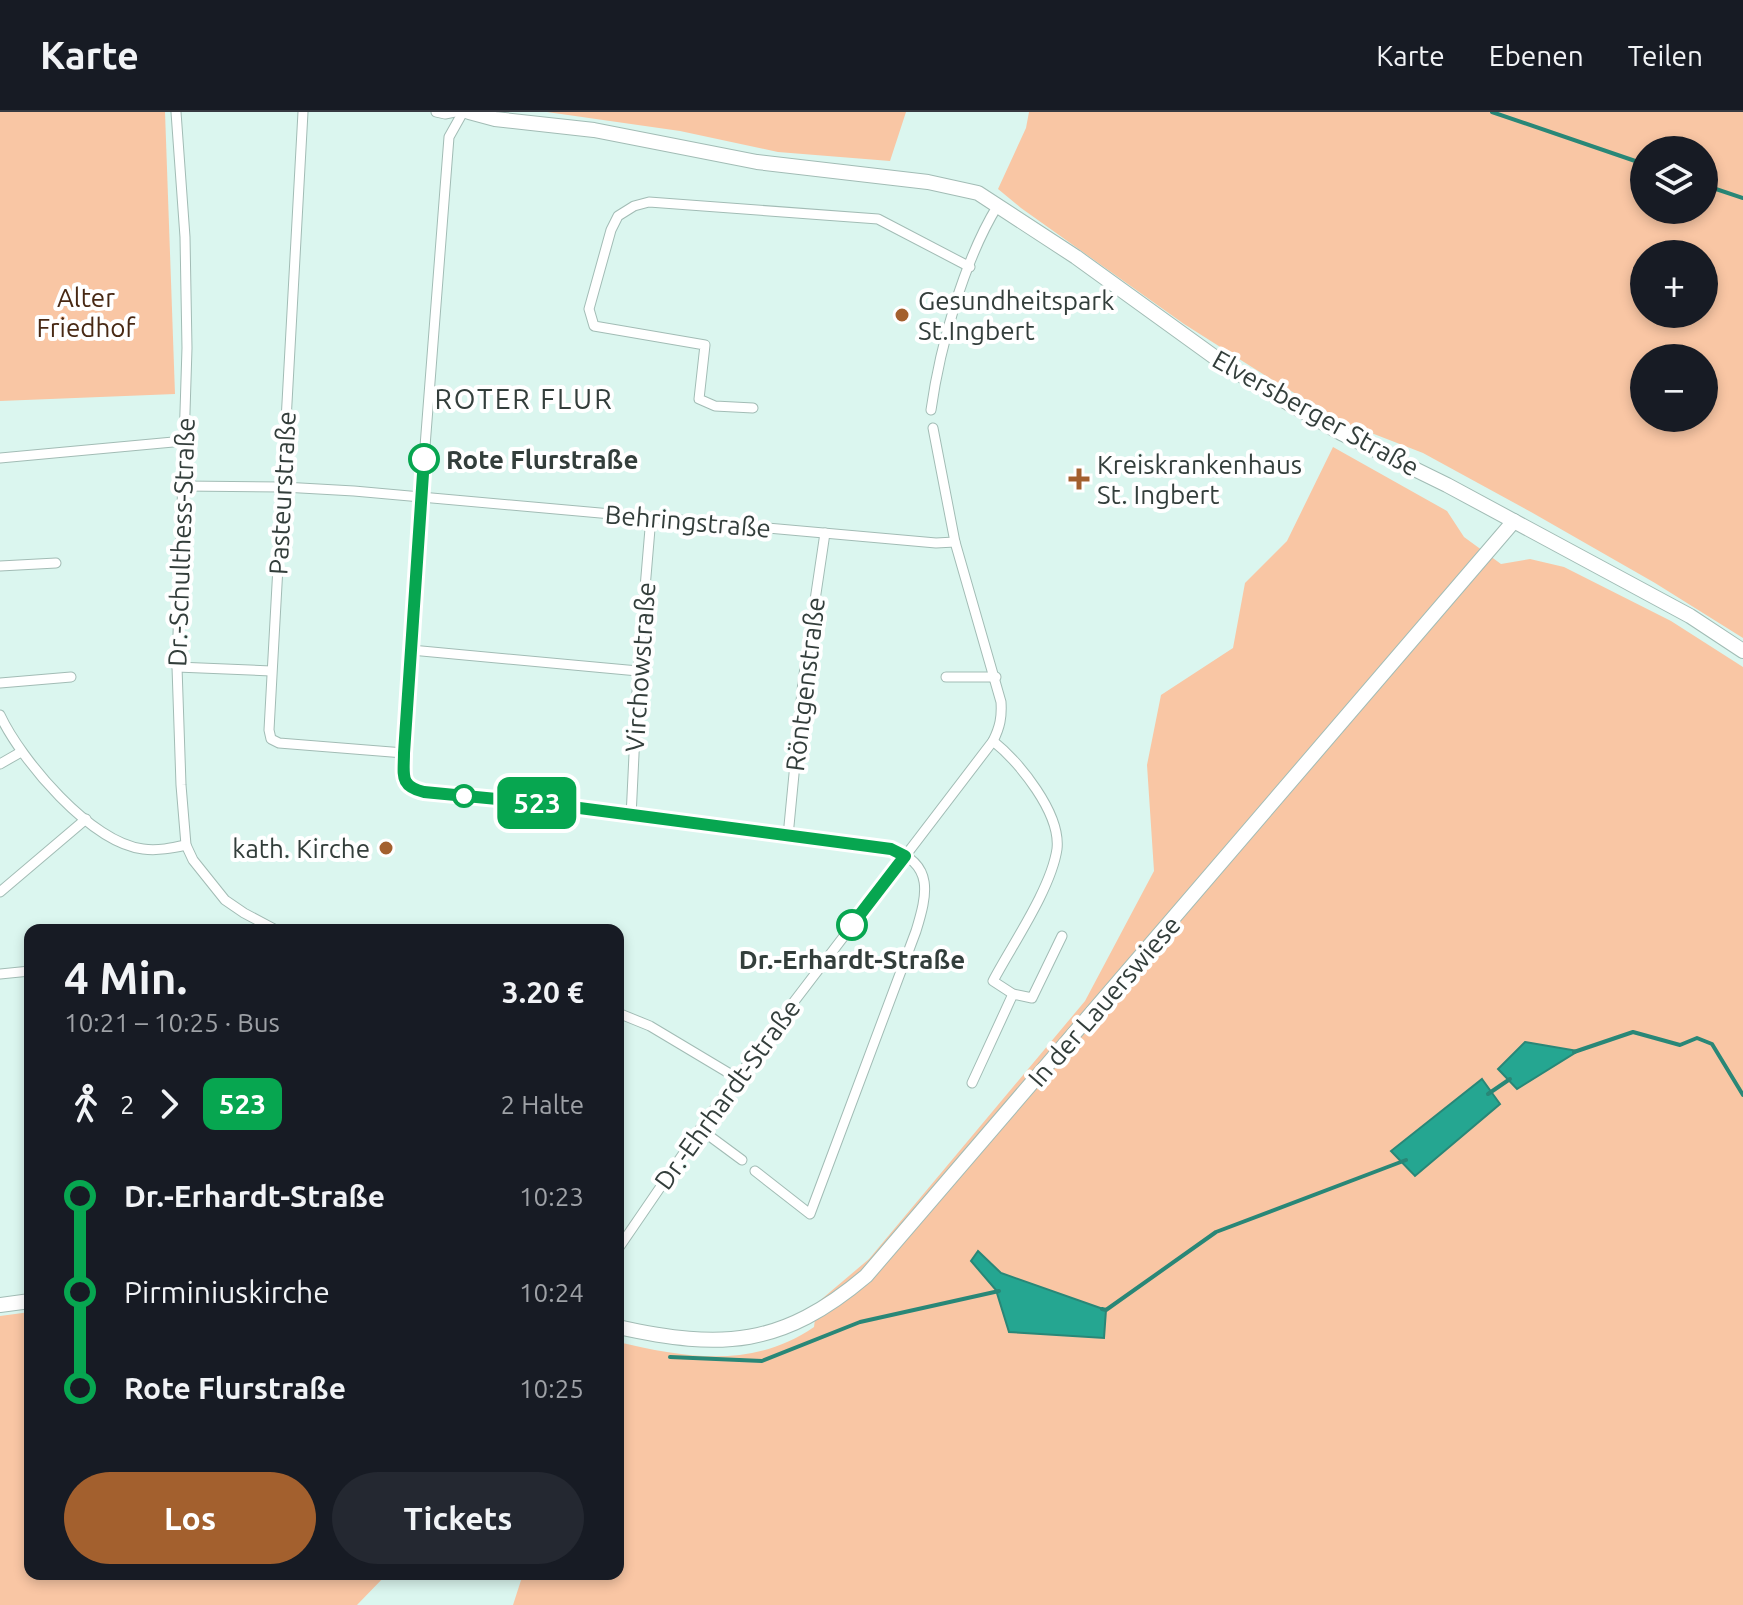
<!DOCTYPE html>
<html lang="de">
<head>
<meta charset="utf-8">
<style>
	body { margin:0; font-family:Ubuntu,sans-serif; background:#242831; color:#f1f3f6; height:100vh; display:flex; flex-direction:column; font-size:30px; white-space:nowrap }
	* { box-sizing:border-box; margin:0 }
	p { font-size:26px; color:#9ea1a6 }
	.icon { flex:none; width:44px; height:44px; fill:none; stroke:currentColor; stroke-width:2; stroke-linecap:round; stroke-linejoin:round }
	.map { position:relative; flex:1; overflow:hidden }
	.drawer { position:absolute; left:24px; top:812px; width:600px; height:656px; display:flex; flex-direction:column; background:#171b24; border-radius:16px; box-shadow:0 4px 12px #0003 }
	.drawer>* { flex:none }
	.badge { padding:0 16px; border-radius:12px; font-size:28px; line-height:52px }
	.buttons { position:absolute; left:1630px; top:24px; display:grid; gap:16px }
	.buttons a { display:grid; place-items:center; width:88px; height:88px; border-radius:50%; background:#171b24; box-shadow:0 4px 12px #0003; font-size:40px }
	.map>.badge { position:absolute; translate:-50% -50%; box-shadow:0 0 0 4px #fff }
	.legs { display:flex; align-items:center; gap:12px; height:88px; padding:0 40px; font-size:26px }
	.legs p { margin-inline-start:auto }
	.summary { display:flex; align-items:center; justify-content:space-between; height:136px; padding:0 40px }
	h1 { font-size:44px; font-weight:700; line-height:60px }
	.cta { display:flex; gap:16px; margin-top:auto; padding:16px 40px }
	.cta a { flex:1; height:92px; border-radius:48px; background:#a3602e; color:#fff; font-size:32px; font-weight:700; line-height:92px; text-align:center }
	.cta a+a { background:#242831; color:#f1f3f6 }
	ul { padding:0 40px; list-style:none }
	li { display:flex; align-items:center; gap:28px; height:96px; font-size:30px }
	li i { display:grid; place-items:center; width:12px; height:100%; margin:0 10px; background:currentColor }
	li i::after { content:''; width:20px; height:20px; margin:-10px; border:6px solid; border-radius:50%; background:#171b24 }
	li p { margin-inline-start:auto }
	li:first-child i { background:linear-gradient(#0000 50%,currentColor 0) }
	li:last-child i { background:linear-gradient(currentColor 50%,#0000 0) }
	header { display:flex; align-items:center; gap:48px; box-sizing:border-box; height:112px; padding:0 40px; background:#171b24; border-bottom:2px solid #363941 }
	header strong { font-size:38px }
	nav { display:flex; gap:44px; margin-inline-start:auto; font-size:28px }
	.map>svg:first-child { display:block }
	.green { fill:#f9c6a4; fill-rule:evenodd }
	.water { fill:#25a691; stroke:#298777; stroke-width:2 }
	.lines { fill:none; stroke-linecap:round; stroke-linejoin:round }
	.stream { stroke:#298777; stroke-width:4 }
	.street-casing { stroke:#a2bcb5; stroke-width:11 }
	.secondary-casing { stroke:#a2bcb5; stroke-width:16 }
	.street { stroke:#fff; stroke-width:9 }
	.secondary { stroke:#fff; stroke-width:14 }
	.line-1-casing { stroke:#fff; stroke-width:18 }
	.line-1 { stroke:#07a650; stroke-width:12 }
	.poi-dot { fill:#a3602e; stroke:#fff; stroke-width:3 }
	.stop-1-dot { fill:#fff; stroke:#07a650; stroke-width:4 }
	.labels { text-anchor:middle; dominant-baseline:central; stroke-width:8; stroke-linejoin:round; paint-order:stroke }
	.park-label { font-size:26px; fill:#482914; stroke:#fff }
	.poi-label { font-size:26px; fill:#333e3b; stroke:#fff; text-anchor:start }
	.street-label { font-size:26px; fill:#333e3b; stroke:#fff }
	.stop-label { font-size:26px; font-weight:bold; fill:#333e3b; stroke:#fff; text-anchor:start }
	.neighbourhood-label { font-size:28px; letter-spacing:2px; fill:#333e3b; stroke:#fff }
</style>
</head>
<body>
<header>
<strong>Karte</strong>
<nav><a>Karte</a><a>Ebenen</a><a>Teilen</a></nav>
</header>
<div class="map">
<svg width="1743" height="1493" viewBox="0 0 1743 1493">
	<rect width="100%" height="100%" fill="#dbf6ef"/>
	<g class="green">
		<path d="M 0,0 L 165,0 L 175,282 L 0,289 Z"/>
		<path d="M 547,0 L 906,0 L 890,49 L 778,40 L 680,19 Z"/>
		<path d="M 1029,0 L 1743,0 L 1743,526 L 1655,471 L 1531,400 L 1423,341 L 1343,310 L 1266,264 L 1184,212 L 1021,96 L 998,77 L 1026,16 ZM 1644,38 L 1704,38 L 1704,98 L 1644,98 ZM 1644,142 L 1704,142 L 1704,202 L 1644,202 ZM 1704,246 L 1704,306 L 1644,306 L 1644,246 Z"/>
		<path d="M 1333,335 L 1447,399 L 1464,425 L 1501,452 L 1530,447 L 1564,455 L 1671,509 L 1743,555 L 1743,1493 L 513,1493 L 523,1462 L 618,1462 L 618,1230 C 686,1246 753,1257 814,1215 L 817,1191 L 869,1147 L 1085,889 L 1154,759 L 1147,653 L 1161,583 L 1233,536 L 1245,471 L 1287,429 ZM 1482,968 L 1500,992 L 1414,1064 L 1392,1038 ZM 979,1139 L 1000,1161 L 1106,1198 L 1009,1220 L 996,1178 Z"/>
		<path d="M 30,1200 L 30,1462 L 387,1462 L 357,1493 L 0,1493 L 0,1204 Z"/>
	</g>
	<g class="water">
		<path d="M 1525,930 L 1578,939 L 1517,977 L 1498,957 Z"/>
		<path d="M 1482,967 L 1500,992 L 1415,1064 L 1391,1039 Z"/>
		<path d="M 978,1139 L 1001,1161 L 1106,1198 L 1104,1226 L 1009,1220 L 996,1178 L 971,1149 Z"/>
	</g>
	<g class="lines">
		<g class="stream">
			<path d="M 1492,0 L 1644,52"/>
			<path d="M 1704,73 L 1743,86"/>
			<path d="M 1574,940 L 1633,920 L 1680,933 L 1697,926 L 1712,932 L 1743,983"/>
			<path d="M 1488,982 L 1510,967"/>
			<path d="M 1102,1197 L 1106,1198 L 1216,1120 L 1406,1048"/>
			<path d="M 670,1245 L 762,1249 L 860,1210 L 999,1179"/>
		</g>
		<g class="street-casing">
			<g id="street">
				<path d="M 176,0 L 185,125 L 187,236 L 177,555 L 181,673 L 186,733 L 193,748 L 225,788 L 244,801 L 276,818"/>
				<path d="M 303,0 L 269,618 L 271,627 L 279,631 L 404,641"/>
				<path d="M 436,0 L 445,2 L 455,0"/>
				<path d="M 463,0 L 449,25 L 421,386 L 404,668 L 411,677 L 424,680 L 549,692 L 891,737 C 935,752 927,783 916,819 L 810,1102 L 755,1059"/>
				<path d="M 753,296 L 715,294 L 699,287 L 705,233 L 594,214 L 589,197 L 611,118 L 618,104 L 634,94 L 649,90 L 878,107 L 970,155"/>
				<path d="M 931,298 C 940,234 964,148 998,93"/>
				<path d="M 0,346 L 184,329"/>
				<path d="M 183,374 L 283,375 L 354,379 L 936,431 L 955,430"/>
				<path d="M 0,454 L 56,451"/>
				<path d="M 411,538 L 638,559"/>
				<path d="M 177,555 L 271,559"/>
				<path d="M 946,565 L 996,565"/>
				<path d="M 0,571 L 71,565"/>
				<path d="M 0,603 C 21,648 91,731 143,737 C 158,739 172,736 186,733"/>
				<path d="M 993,629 C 1019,650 1061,701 1057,737 C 1051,777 1012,833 993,869 L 1013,882 L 1032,886 L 1062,824"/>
				<path d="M 0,652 L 21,640"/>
				<path d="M 631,705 L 638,559 L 651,405"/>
				<path d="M 788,724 L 803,569 L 825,421"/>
				<path d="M 0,780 L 86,707"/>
				<path d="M 0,862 L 30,859"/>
				<path d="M 618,901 L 650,914 L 737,966"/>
				<path d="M 972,971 L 1013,882"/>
				<path d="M 700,1017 L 742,1048"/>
				<path d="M 618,1137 L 705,1010 L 780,908 L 993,629 C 1000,615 1002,605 1001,590 L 955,430 L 933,316"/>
			</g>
		</g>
		<g class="secondary-casing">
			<g id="secondary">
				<path d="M 469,0 L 495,7 L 594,18 L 757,50 L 928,70 L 978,81 L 1076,145 L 1231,257 L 1288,291 L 1341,321 L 1447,373 L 1690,504 L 1743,539"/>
				<path d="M 0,1193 L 30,1189"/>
				<path d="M 618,1215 C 722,1238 782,1235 866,1164 L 1514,409"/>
			</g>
		</g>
		<use href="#street" class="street"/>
		<use href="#secondary" class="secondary"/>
	</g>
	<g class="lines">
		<g class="line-1-casing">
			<path id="line-1" d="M 424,347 L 404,641 C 404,663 399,674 424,680 L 549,692 L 891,737 L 905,744 L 852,813"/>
		</g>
		<use href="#line-1" class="line-1"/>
	</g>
	<g class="poi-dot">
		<circle cx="902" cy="203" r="8"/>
		<path d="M1075 355h8v8h8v8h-8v8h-8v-8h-8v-8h8z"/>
		<circle cx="386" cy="736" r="8"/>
	</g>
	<g class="stop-1-dot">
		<circle cx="424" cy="347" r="14"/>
		<circle cx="464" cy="684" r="10"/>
		<circle cx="852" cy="813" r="14"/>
	</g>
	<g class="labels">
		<g class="park-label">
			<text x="86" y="185">Alter<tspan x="86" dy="30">Friedhof</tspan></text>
		</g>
		<g class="poi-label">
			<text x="918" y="188">Gesundheitspark<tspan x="918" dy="30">St.Ingbert</tspan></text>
			<text x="1097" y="352">Kreiskrankenhaus<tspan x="1097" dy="30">St. Ingbert</tspan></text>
			<text x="370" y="736" text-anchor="end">kath. Kirche</text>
		</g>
		<g class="street-label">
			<text transform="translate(1316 301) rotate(29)">Elversberger Straße</text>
			<text transform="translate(282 381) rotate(-87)">Pasteurstraße</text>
			<text transform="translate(688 409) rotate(5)">Behringstraße</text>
			<text transform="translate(181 430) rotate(-88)">Dr.-Schulthess-Straße</text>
			<text transform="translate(640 555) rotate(-86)">Virchowstraße</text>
			<text transform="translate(805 572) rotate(-83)">Röntgenstraße</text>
			<text transform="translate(1104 889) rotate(-49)">In der Lauerswiese</text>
			<text transform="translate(727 982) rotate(-54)">Dr.-Ehrhardt-Straße</text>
		</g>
		<g class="stop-label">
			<text x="446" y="347">Rote Flurstraße</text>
			<text x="852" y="847" text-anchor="middle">Dr.-Erhardt-Straße</text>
		</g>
		<g class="neighbourhood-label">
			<text x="524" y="286">ROTER FLUR</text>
		</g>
	</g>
</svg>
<div class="buttons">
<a><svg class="icon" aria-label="layers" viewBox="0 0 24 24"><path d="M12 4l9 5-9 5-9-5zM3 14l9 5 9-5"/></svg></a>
<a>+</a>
<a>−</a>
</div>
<b class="badge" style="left:537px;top:691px;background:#07a650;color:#fff">523</b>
<section class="drawer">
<div class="summary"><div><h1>4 Min.</h1><p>10:21 – 10:25 · Bus</p></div><b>3.20 €</b></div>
<div class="legs"><svg class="icon" aria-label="walk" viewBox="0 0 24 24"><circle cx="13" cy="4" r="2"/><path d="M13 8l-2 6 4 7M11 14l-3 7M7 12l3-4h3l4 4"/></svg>2<svg class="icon" aria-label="forward" viewBox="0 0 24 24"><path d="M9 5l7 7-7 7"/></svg><b class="badge" style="background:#07a650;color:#fff">523</b><p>2 Halte</p></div>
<ul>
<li><i style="color:#07a650"></i><b>Dr.-Erhardt-Straße</b><p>10:23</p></li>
<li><i style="color:#07a650"></i><span>Pirminiuskirche</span><p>10:24</p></li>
<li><i style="color:#07a650"></i><b>Rote Flurstraße</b><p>10:25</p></li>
</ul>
<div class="cta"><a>Los</a><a>Tickets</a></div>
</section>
</div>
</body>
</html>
